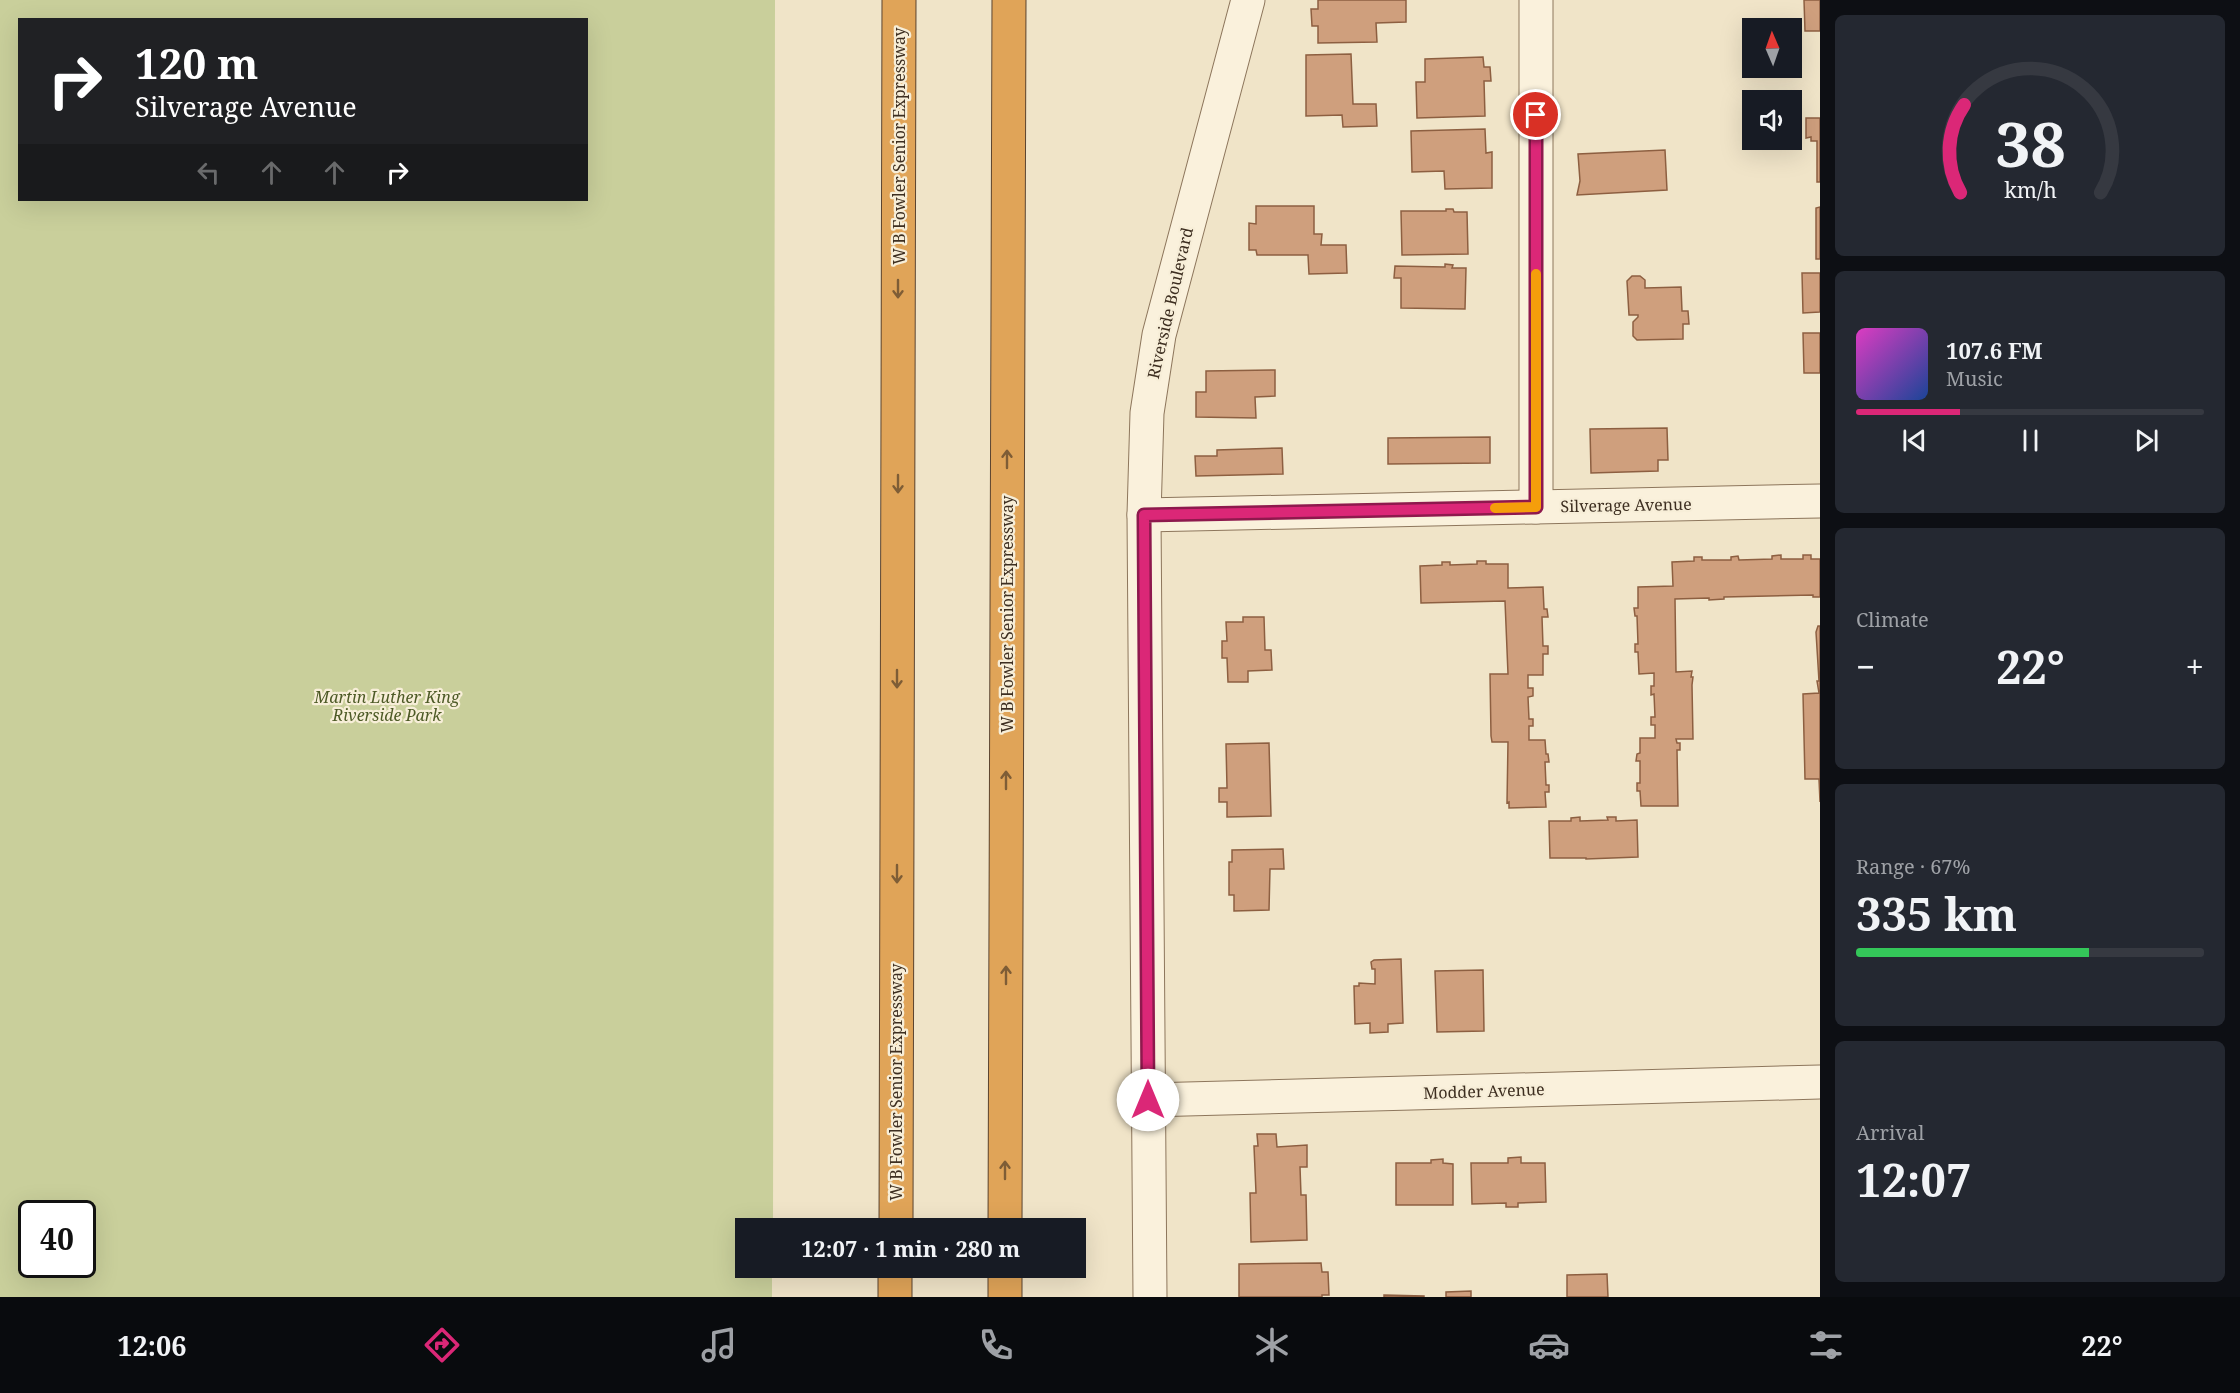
<!DOCTYPE html>
<meta charset="utf-8">
<style>
body{margin:0;font-family:"Noto Serif",serif;background:#242831;color:#f1f3f6;height:100vh;display:flex;flex-direction:column;font-size:22px;white-space:nowrap}
*{box-sizing:border-box;margin:0}
p{font-size:20px;color:#9ea1a6}
.icon{flex:none;width:33px;height:33px;fill:none;stroke:currentColor;stroke-width:2;stroke-linecap:round;stroke-linejoin:round}
.map{position:relative;flex:1;overflow:hidden}
.side{display:flex;flex-direction:column;gap:15px;padding:15px;background:#0d0f14;width:420px}
.side>*{flex:none}
.top-card{position:absolute;left:18px;top:18px;width:570px;height:183px;border-radius:0px;box-shadow:0 6px 24px #0002;background:#202124;color:#fff;overflow:hidden}
.needle{width:39px;rotate:358deg}
.buttons{position:absolute;left:1742px;top:18px;display:grid;gap:12px}
.buttons a{display:grid;place-items:center;width:60px;height:60px;border-radius:0px;background:#171b24;box-shadow:0 6px 24px #0002;font-size:30px}
.speed{position:absolute;left:18px;top:1200px;display:flex;gap:12px;font-size:30px;font-weight:700;text-align:center}
.speed>*{display:grid;place-content:center;width:78px;height:78px;border-radius:50%;background:#171b24;box-shadow:0 6px 24px #0002;line-height:1}
.speed .limit{border:3px solid #111;border-radius:9px;background:#fff;color:#111}
.pin{position:absolute;display:grid;place-items:center;width:51px;height:51px;color:#fff;margin:-26px;border:3px solid #fff;border-radius:50%;box-shadow:0 2px 6px #0007}
.me{position:absolute;width:66px;margin:-33px;rotate:0deg;stroke-linejoin:round;filter:drop-shadow(0 0 4px #0008)}
.turn{display:flex;align-items:center;gap:21px;height:126px;padding:0 18px;font-size:27px}
.turn .icon{width:78px;height:78px;stroke-width:2.5}
.turn b{display:block;font-size:42px;line-height:51px}
.lanes{display:flex;align-items:center;height:57px;padding:0 18px;background:#0003;justify-content:center;gap:30px;direction:ltr}
.lanes .off{opacity:.35}
.big{font-size:45px;font-weight:700;line-height:1.1}
.side .card{flex:1;display:flex;flex-direction:column;justify-content:center;gap:9px;min-width:0;padding:0 21px;border-radius:9px;background:#242831}
.side .dial{align-items:center;gap:0}
.dial svg{height:156px;overflow:visible;fill:none;stroke:#363941;stroke-width:7;stroke-linecap:round;text-anchor:middle}
.dial text{fill:#f1f3f6;stroke:none}
.song{display:flex;align-items:center;gap:18px}
.cover{width:72px;height:72px;border-radius:9px;background:linear-gradient(135deg,hsl(310 70% 55%),hsl(220 70% 35%))}
.played{height:6px;border-radius:3px;background:linear-gradient(90deg,#db2777 30%,#363941 30%)}
.keys{display:flex;justify-content:space-around;direction:ltr}
.heat{display:flex;justify-content:space-between;align-items:center;font-size:33px;direction:ltr}
.charge{height:9px;border-radius:4px;background:linear-gradient(90deg,#34c759 67%,#363941 0)}
.trip{position:absolute;left:735px;top:1218px;width:351px;height:60px;border-radius:0px;background:#171b24;box-shadow:0 6px 24px #0002;font-weight:700;line-height:60px;text-align:center}
.tab-bar{display:flex;height:96px;justify-content:space-around;align-items:center;background:#090b0e;color:#9ea1a6}
.tab-bar .icon{width:42px;height:42px}
.tab-bar .on{color:#db2777}
.tab-bar b{font-size:27px;color:#f1f3f6}
main{display:flex;flex:1;min-height:0}
.map>svg:first-child{display:block}
.green{fill:#c9cf9b;fill-rule:evenodd}
.building{fill:#cf9f7d;stroke:#8d5f41;stroke-width:1.5}
.lines{fill:none;stroke-linecap:round;stroke-linejoin:round}
.minor-casing{stroke:#8d765c;stroke-width:35}
.highway-casing{stroke:#5b4430;stroke-width:35}
.minor{stroke:#faf1dc;stroke-width:33}
.highway{stroke:#e0a458;stroke-width:33}
.oneway{stroke:#7e5d36}
.route-casing{stroke:#8e194d;stroke-width:15}
.route{stroke:#db2777;stroke-width:10}
.slow{stroke:#f59e0b;stroke-width:10}
.labels{text-anchor:middle;stroke-width:4.5;stroke-linejoin:round;paint-order:stroke}
.street-label{font-size:16px;fill:#3d2e20;stroke:#f7eed8}
.park-label{font-size:16px;font-style:italic;fill:#4d5a26;stroke:#f7eed8}
</style>
<main>
<div class="map">
<svg width="1820" height="1297" viewBox="0 0 1820 1297">
<rect width="100%" height="100%" fill="#f0e4c8"/>
<path class="green" d="M0 0H775L773 1228H746V1268H772V1297H0ZM20 20H586V200H20ZM32 1214H82V1264H32Z"/>
<g class="building">
<polygon points="1318,0 1406,0 1406,22 1376,23 1377,42 1318,43 1318,26 1312,26 1311,9 1318,9"/>
<polygon points="1804,0 1820,0 1820,31 1805,31"/>
<polygon points="1351,54 1353,104 1376,104 1377,126 1343,127 1342,115 1306,116 1306,55"/>
<polygon points="1483,57 1484,67 1490,67 1491,81 1484,81 1485,116 1417,118 1416,82 1425,82 1425,59"/>
<polygon points="1806,118 1820,118 1820,182 1817,182 1817,141 1811,141 1811,137 1806,138"/>
<polygon points="1485,129 1486,153 1492,152 1492,188 1445,189 1444,171 1412,172 1411,131"/>
<polygon points="1665,150 1667,190 1577,195 1580,181 1578,154"/>
<polygon points="1256,206 1314,206 1314,234 1322,234 1321,245 1346,245 1347,273 1309,274 1308,255 1257,255 1256,250 1249,250 1249,223 1256,224"/>
<polygon points="1820,207 1820,259 1816,259 1816,208"/>
<polygon points="1446,209 1453,209 1454,212 1467,212 1468,254 1402,255 1401,211 1446,211"/>
<polygon points="1445,264 1453,265 1452,268 1466,268 1465,309 1401,308 1401,278 1394,278 1395,266 1445,267"/>
<polygon points="1802,273 1820,273 1820,312 1803,313"/>
<polygon points="1632,276 1640,276 1645,280 1645,288 1681,287 1682,311 1688,311 1689,324 1683,324 1683,339 1637,340 1633,336 1633,322 1638,317 1638,315 1629,315 1627,281"/>
<polygon points="1803,333 1820,333 1820,373 1804,373"/>
<polygon points="1275,370 1275,396 1255,397 1256,418 1196,417 1196,392 1206,392 1206,371"/>
<polygon points="1667,428 1668,460 1658,460 1658,471 1591,473 1590,429"/>
<polygon points="1490,437 1490,463 1388,464 1388,438"/>
<polygon points="1282,448 1283,474 1196,476 1195,456 1217,456 1217,450"/>
<polygon points="1781,555 1781,559 1803,559 1803,555 1811,555 1811,559 1820,559 1820,597 1813,597 1813,595 1724,597 1724,599 1709,600 1709,598 1675,599 1676,672 1692,671 1691,677 1693,677 1692,685 1693,739 1676,739 1677,743 1680,743 1680,750 1677,750 1678,806 1641,806 1640,791 1637,791 1637,783 1640,783 1640,761 1636,761 1637,754 1640,753 1640,738 1655,738 1655,725 1651,725 1651,717 1655,717 1654,694 1651,695 1651,686 1654,686 1654,673 1639,674 1638,652 1635,652 1635,644 1638,644 1637,616 1635,616 1634,608 1638,608 1638,587 1673,586 1672,562 1694,561 1694,557 1702,557 1702,560 1731,560 1731,557 1738,556 1739,560 1772,559 1772,556"/>
<polygon points="1477,561 1486,561 1486,564 1508,564 1508,588 1543,587 1544,609 1547,609 1548,617 1542,617 1543,646 1548,646 1548,654 1543,654 1543,675 1528,675 1528,688 1533,688 1533,696 1528,697 1529,719 1533,719 1533,726 1529,726 1529,740 1545,740 1546,754 1548,754 1549,762 1545,762 1546,785 1549,785 1549,792 1545,792 1546,807 1509,808 1509,802 1507,803 1508,742 1492,742 1491,736 1490,674 1508,674 1505,601 1421,603 1420,566 1442,565 1442,562 1450,562 1450,565 1477,564"/>
<polygon points="1243,617 1264,617 1265,650 1271,650 1272,670 1248,671 1248,682 1228,682 1227,658 1222,658 1222,641 1227,641 1226,622 1243,622"/>
<polygon points="1818,626 1820,626 1820,802 1819,779 1805,779 1803,694 1819,693 1817,681 1819,681 1816,632"/>
<polygon points="1269,743 1271,816 1227,817 1227,802 1219,802 1219,788 1227,788 1226,744"/>
<polygon points="1580,817 1580,821 1608,820 1607,817 1616,817 1616,821 1637,820 1638,857 1586,859 1586,858 1550,858 1549,821 1571,821 1571,818"/>
<polygon points="1283,849 1284,869 1270,869 1269,910 1234,911 1234,895 1229,895 1229,862 1232,862 1232,850"/>
<polygon points="1401,959 1403,1023 1388,1024 1388,1032 1370,1033 1370,1023 1355,1024 1354,986 1359,986 1359,983 1375,984 1375,969 1372,969 1371,962 1374,960"/>
<polygon points="1483,970 1484,1031 1437,1032 1435,971"/>
<polygon points="1257,1134 1276,1134 1277,1147 1307,1145 1307,1167 1300,1167 1301,1195 1306,1195 1307,1240 1251,1242 1250,1193 1256,1193 1254,1146 1258,1146"/>
<polygon points="1521,1157 1521,1163 1545,1163 1546,1202 1518,1203 1518,1207 1506,1207 1506,1203 1472,1204 1471,1163 1508,1163 1508,1158"/>
<polygon points="1443,1159 1443,1163 1453,1164 1453,1205 1396,1205 1396,1163 1431,1163 1431,1160"/>
<polygon points="1321,1263 1322,1272 1328,1272 1329,1295 1322,1295 1322,1297 1239,1297 1239,1264"/>
<polygon points="1607,1274 1608,1297 1567,1297 1567,1275"/>
<polygon points="1471,1291 1471,1297 1446,1297 1446,1292"/>
<polygon points="1384,1295 1424,1296 1424,1297 1384,1297"/>
</g>
<g class="lines">
<g class="minor-casing">
<g id="minor">
<polyline points="1536,0 1536,507"/>
<polyline points="1144,515 1820,501"/>
<polyline points="1148,1100 1820,1082"/>
<polyline points="1150,1297 1144,515 1147,413 1159,335 1248,0"/>
</g>
</g>
<g class="highway-casing">
<g id="highway">
<polyline points="896,1228 899,0"/>
<polyline points="1005,1228 1009,0"/>
<polyline points="895,1297 895,1268"/>
<polyline points="1005,1297 1005,1268"/>
</g>
</g>
<use href="#minor" class="minor"/>
<use href="#highway" class="highway"/>
</g>
<defs><path id="oneway-shaft" d="M-6 0H5M1.5-3L5.5 0L1.5 3" fill="none" stroke-width="1.6" stroke-linecap="round" stroke-linejoin="round" transform="scale(1.5)"/></defs>
<g class="oneway">
<use href="#oneway-shaft" transform="translate(898 289) rotate(90)"/>
<use href="#oneway-shaft" transform="translate(1007 459) rotate(-90)"/>
<use href="#oneway-shaft" transform="translate(898 484) rotate(90)"/>
<use href="#oneway-shaft" transform="translate(897 679) rotate(90)"/>
<use href="#oneway-shaft" transform="translate(1006 780) rotate(-90)"/>
<use href="#oneway-shaft" transform="translate(897 874) rotate(90)"/>
<use href="#oneway-shaft" transform="translate(1006 975) rotate(-90)"/>
<use href="#oneway-shaft" transform="translate(1005 1170) rotate(-90)"/>
</g>
<g class="lines">
<g class="route-casing">
<polyline id="route" points="1148,1100 1144,515 1536,507 1536,115"/>
</g>
<use href="#route" class="route"/>
<polyline class="slow" points="1495,508 1536,507 1536,274"/>
</g>
<g class="labels">
<g class="street-label">
<text transform="translate(899 146) rotate(-90)" y="6">W B Fowler Senior Expressway</text>
<text transform="translate(1170 303) rotate(-77)" y="6">Riverside Boulevard</text>
<text transform="translate(1626 505) rotate(-1)" y="6">Silverage Avenue</text>
<text transform="translate(1007 614) rotate(-90)" y="6">W B Fowler Senior Expressway</text>
<text transform="translate(896 1082) rotate(-90)" y="6">W B Fowler Senior Expressway</text>
<text transform="translate(1484 1091) rotate(-2)" y="6">Modder Avenue</text>
</g>
<g class="park-label">
<text x="387" y="703">Martin Luther King<tspan x="387" dy="18">Riverside Park</tspan></text>
</g>
</g>
</svg>
<div class="buttons">
<a><svg class="needle" viewBox="-14 -14 28 28"><path d="M0-13l5 13h-10z" fill="#e53935"/><path d="M0 13l5-13h-10z" fill="#9ea1a6"/></svg></a>
<a><svg class="icon" aria-label="sound" viewBox="0 0 24 24"><path d="M4 9h4l5-4v14l-5-4H4zM17 9q2 3 0 6"/></svg></a>
</div>
<div class="speed"><div class="limit">40</div></div>
<div class="pin" style="left:1536px;top:115px;background:#d93025"><svg class="icon" aria-label="arrive" viewBox="0 0 24 24"><path d="M6 21V4h12l-3 4 3 4H6"/></svg></div>
<svg class="me" style="left:1148px;top:1100px" viewBox="-20 -20 40 40"><circle r="19" fill="#fff"/><path d="M0-13L10 11 0 6-10 11z" fill="#db2777"/></svg>
<div class="trip">12:07 · 1 min · 280 m</div>
<div class="top-card">
<div class="turn"><svg class="icon" aria-label="right" viewBox="0 0 24 24"><path d="M7 20v-9h11M14 6l5 5-5 5"/></svg><div><b>120 m</b>Silverage Avenue</div></div>
<div class="lanes"><svg class="icon off" aria-label="left" viewBox="0 0 24 24"><path d="M17 20v-9H6M10 6l-5 5 5 5"/></svg><svg class="icon off" aria-label="ahead" viewBox="0 0 24 24"><path d="M12 20V5M6 11l6-6 6 6"/></svg><svg class="icon off" aria-label="ahead" viewBox="0 0 24 24"><path d="M12 20V5M6 11l6-6 6 6"/></svg><svg class="icon" aria-label="right" viewBox="0 0 24 24"><path d="M7 20v-9h11M14 6l5 5-5 5"/></svg></div>
</div>
</div>
<section class="side">
<div class="card dial"><svg viewBox="0 0 100 80">
<path d="M14 69A42 42 0 1 1 86 69"/>
<path d="M14 69A42 42 0 0 1 16 24" stroke="#db2777"/>
<text x="50" y="56" font-size="32" font-weight="700">38</text>
<text x="50" y="72" font-size="11">km/h</text>
</svg></div>
<div class="card">
<div class="song"><i class="cover"></i><div><b>107.6 FM</b><p>Music</p></div></div>
<div class="played"></div>
<div class="keys"><svg class="icon" aria-label="previous" viewBox="0 0 24 24"><path d="M18 5L8 12l10 7zM5 5v14"/></svg><svg class="icon" aria-label="pause" viewBox="0 0 24 24"><path d="M8 5v14M16 5v14"/></svg><svg class="icon" aria-label="next" viewBox="0 0 24 24"><path d="M6 5l10 7-10 7zM19 5v14"/></svg></div>
</div>
<div class="card"><p>Climate</p>
<div class="heat"><a>−</a><b class="big">22°</b><a>+</a></div>
</div>
<div class="card"><p>Range · 67%</p><b class="big">335 km</b><div class="charge"></div></div>
<div class="card"><p>Arrival</p><b class="big">12:07</b></div>
</section>
</main>
<nav class="tab-bar">
<b>12:06</b>
<svg class="icon on" aria-label="directions" viewBox="0 0 24 24"><path d="M12 3l9 9-9 9-9-9zM9 14v-3h6M13 9l2 2-2 2"/></svg>
<svg class="icon" aria-label="music" viewBox="0 0 24 24"><path d="M9 18V5l10-2v13"/><circle cx="6" cy="18" r="3"/><circle cx="16" cy="16" r="3"/></svg>
<svg class="icon" aria-label="phone" viewBox="0 0 24 24"><path d="M5 4h4l2 5-3 2q2 4 5 5l2-3 5 2v4C11 20 4 13 5 4z"/></svg>
<svg class="icon" aria-label="climate" viewBox="0 0 24 24"><path d="M12 3v18M4 7l16 10M4 17L20 7"/></svg>
<svg class="icon" aria-label="car" viewBox="0 0 24 24"><path d="M5 17H2v-5l4-1 3-4h7l3 4 3 1v5h-3M9 17h6M6 11h13"/><circle cx="7" cy="17" r="2"/><circle cx="17" cy="17" r="2"/></svg>
<svg class="icon" aria-label="filters" viewBox="0 0 24 24"><path d="M4 7h16M4 17h16"/><circle cx="9" cy="7" r="2"/><circle cx="15" cy="17" r="2"/></svg>
<b>22°</b>
</nav>
